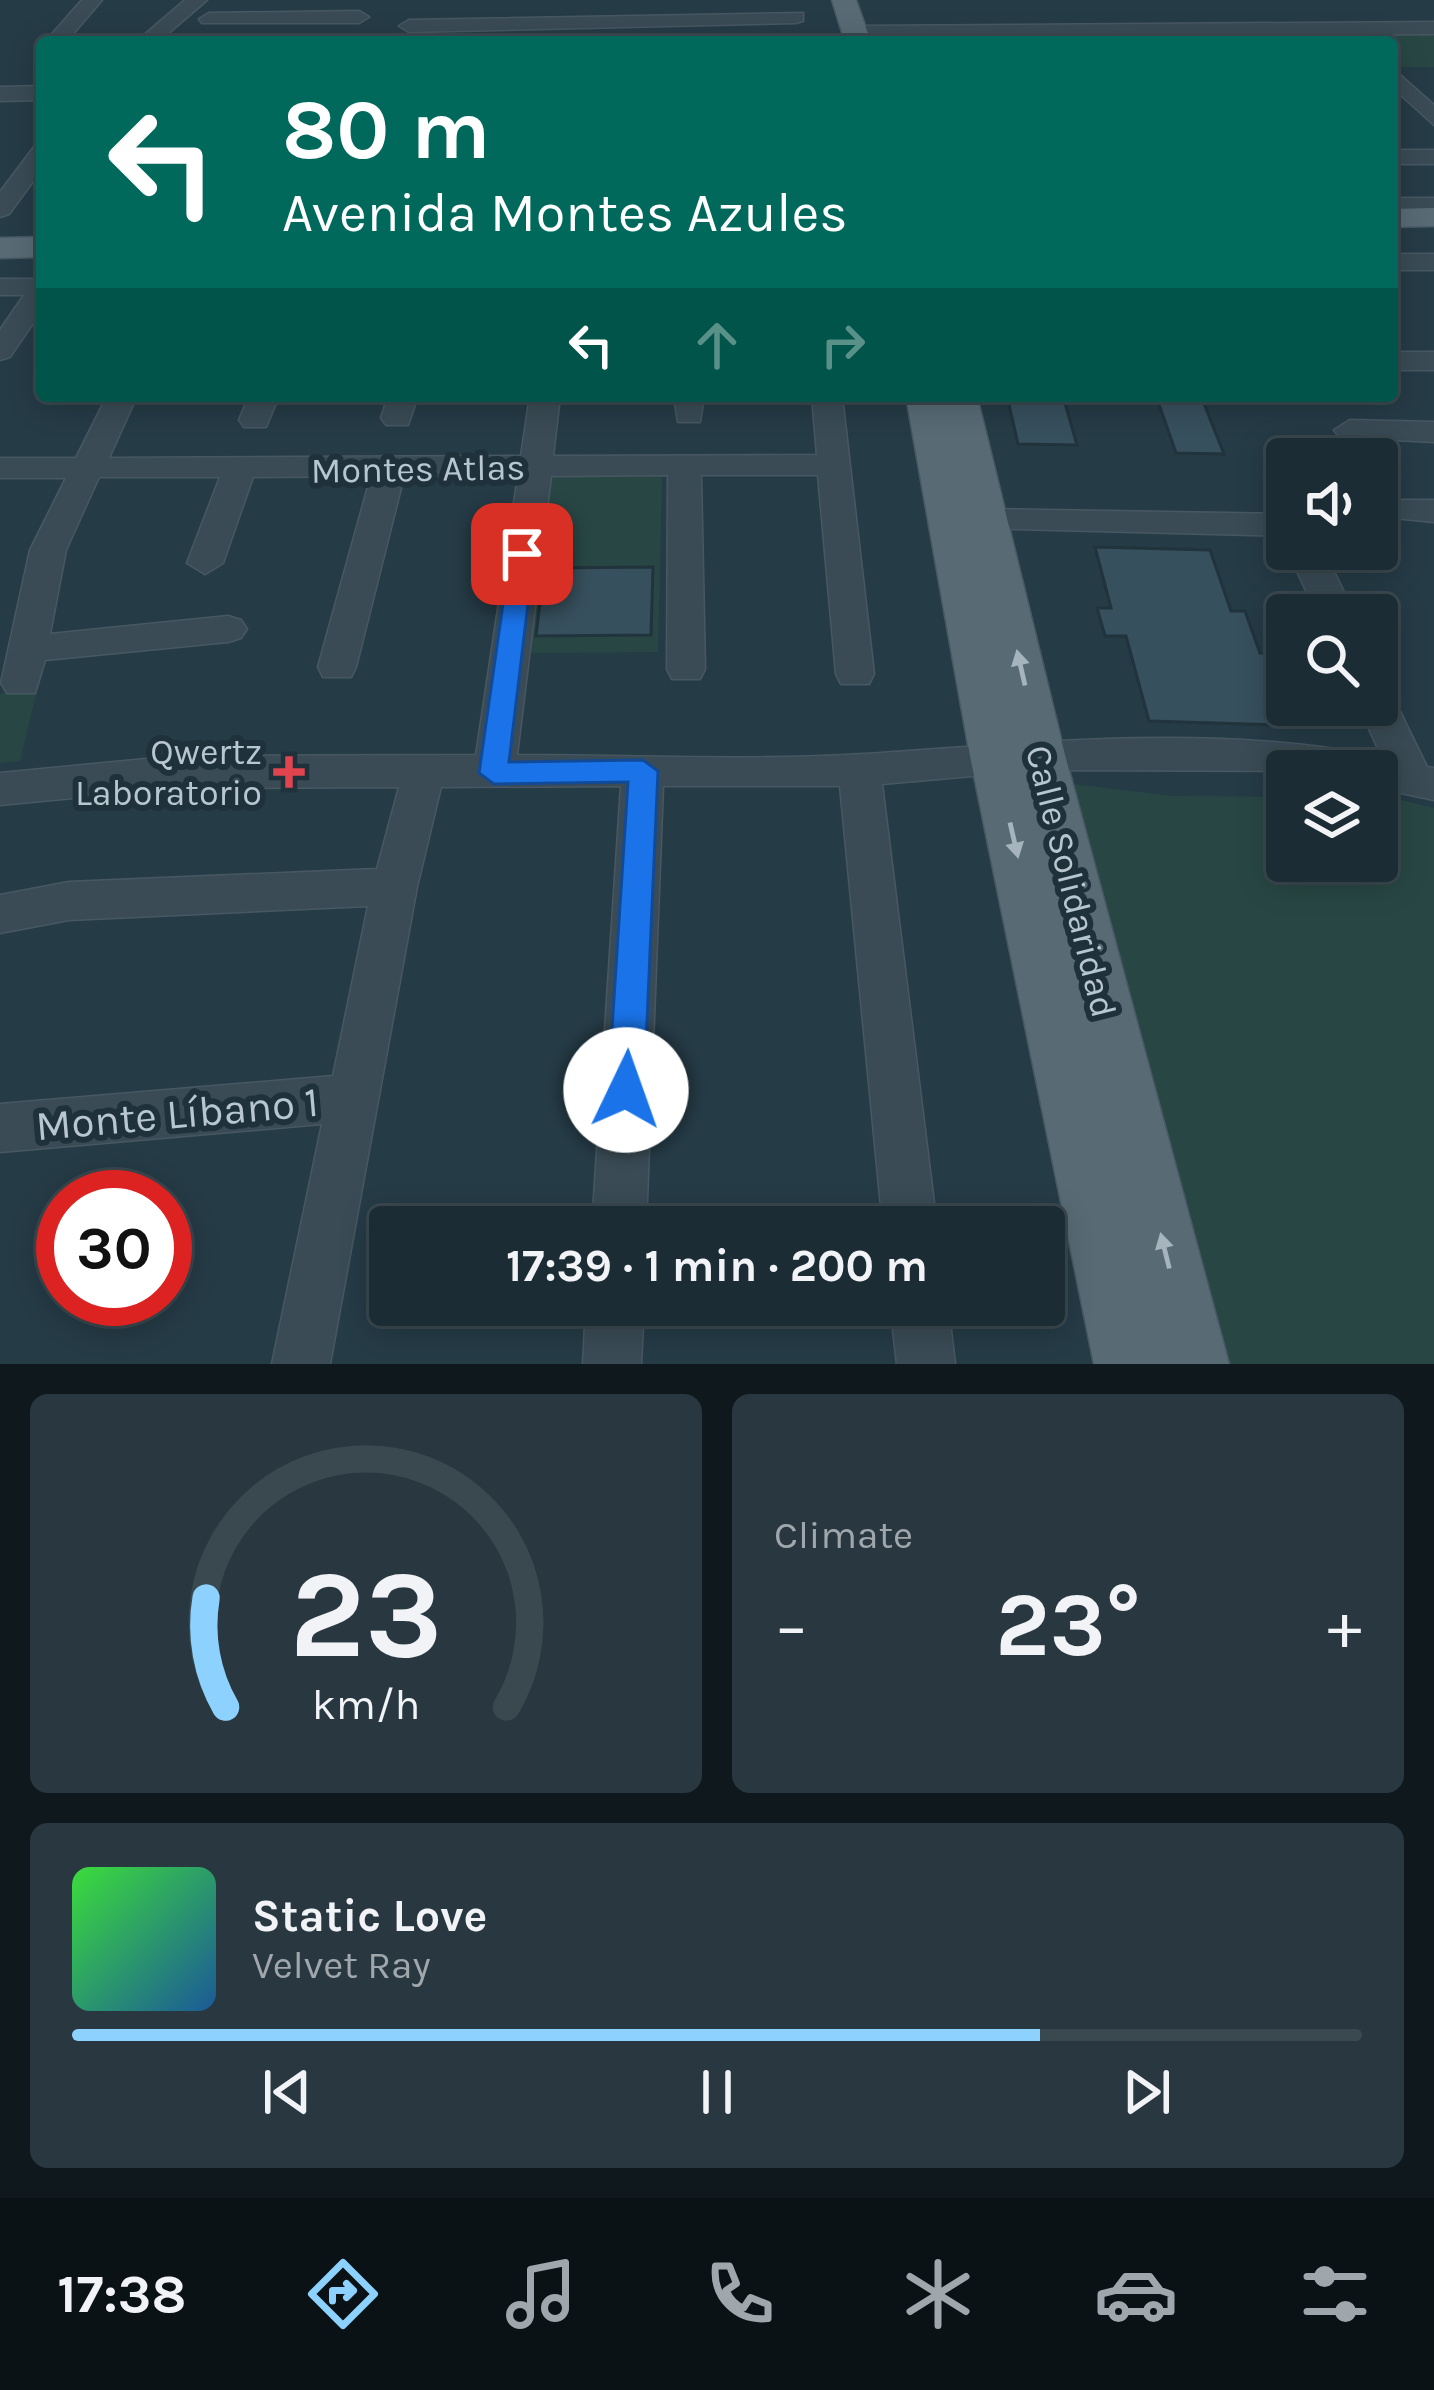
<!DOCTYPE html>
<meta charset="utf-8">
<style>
body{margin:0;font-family:Karla,sans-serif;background:#293840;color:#f1f3f6;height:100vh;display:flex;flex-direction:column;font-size:45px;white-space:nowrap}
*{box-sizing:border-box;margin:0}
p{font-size:39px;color:#a0a7ac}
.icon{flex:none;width:66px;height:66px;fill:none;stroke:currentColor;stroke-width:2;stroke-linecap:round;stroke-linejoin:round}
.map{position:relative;height:1364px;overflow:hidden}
.panel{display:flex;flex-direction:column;gap:30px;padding:30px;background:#0f181d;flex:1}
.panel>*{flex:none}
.hud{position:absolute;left:36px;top:36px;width:1362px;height:366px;border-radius:12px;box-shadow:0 6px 30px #0003,0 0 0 3px #3a484f;background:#00695c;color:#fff;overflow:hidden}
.controls{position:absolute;left:1266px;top:438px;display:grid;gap:24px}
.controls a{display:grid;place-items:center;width:132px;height:132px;border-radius:12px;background:#1c2c34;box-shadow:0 6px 30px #0003,0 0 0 3px #3a484f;font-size:60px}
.speed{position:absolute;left:36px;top:1170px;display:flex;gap:24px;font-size:60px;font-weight:700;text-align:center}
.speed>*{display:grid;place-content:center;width:156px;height:156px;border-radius:50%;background:#1c2c34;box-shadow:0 6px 30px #0003,0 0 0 3px #3a484f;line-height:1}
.speed .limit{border:18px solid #d22;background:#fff;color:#111}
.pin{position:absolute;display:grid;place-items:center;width:102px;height:102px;color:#fff;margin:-51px;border-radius:24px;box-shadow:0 6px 18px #0006}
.me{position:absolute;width:132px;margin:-66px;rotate:3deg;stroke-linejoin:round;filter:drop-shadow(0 0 9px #0008)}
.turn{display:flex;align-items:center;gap:42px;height:252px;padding:0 48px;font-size:54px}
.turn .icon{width:156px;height:156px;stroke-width:2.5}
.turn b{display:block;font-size:84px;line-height:102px}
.lanes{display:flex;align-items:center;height:114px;padding:0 48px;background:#0003;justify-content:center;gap:60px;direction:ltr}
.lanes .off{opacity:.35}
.big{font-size:90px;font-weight:700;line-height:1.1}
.panel .card{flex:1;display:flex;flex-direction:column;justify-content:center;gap:18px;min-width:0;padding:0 42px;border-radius:18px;background:#293840}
.panel .dial{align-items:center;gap:0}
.dial svg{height:312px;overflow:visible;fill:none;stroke:#3a484f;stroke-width:7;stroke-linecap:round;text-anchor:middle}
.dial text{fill:#f1f3f6;stroke:none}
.song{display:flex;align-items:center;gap:36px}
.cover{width:144px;height:144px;border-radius:18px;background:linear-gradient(135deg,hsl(120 70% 55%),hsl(210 70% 35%))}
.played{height:12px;border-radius:6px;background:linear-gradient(90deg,#8dd2ff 75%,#3a484f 75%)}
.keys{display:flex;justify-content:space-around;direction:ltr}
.heat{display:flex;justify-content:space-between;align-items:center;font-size:66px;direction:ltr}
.panel .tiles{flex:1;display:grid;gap:30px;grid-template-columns:1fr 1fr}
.card:last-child{grid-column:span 2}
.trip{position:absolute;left:369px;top:1206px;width:696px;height:120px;border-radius:12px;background:#1c2c34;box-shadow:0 6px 30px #0003,0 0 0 3px #3a484f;font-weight:700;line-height:120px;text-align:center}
.tabs{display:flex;height:192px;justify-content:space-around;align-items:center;background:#0b1215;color:#a0a7ac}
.tabs .icon{width:84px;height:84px}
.tabs .selected{color:#8dd2ff}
.tabs b{font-size:54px;color:#f1f3f6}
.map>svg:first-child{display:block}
.green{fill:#284744}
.building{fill:#37505d;stroke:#21333d;stroke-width:3}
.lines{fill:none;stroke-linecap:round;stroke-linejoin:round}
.minor-casing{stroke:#475862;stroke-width:3}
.major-casing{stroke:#475862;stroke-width:3}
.minor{fill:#3a4b55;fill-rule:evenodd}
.major{fill:#586b75;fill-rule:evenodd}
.oneway{fill:#a5b4bd}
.route{fill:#1a73e8;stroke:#114b97;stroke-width:3}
.health-dot{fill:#e0444e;stroke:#1f313b;stroke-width:4.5}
.labels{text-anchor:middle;stroke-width:12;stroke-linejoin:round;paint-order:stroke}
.street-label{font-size:36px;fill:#b8c6cf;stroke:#1f313b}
.poi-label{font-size:36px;fill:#b8c6cf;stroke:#1f313b;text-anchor:end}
.near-street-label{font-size:42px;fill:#b8c6cf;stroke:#1f313b}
</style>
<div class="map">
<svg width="1434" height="1364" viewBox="0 0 1434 1364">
<rect width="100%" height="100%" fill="#253b46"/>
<g class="green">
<polygon points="1434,31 1434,67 1396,67 1392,42 1370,42 1359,32"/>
<polygon points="546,477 662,477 658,652 524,653"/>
<polygon points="38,686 20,761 0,763 0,694"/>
<polygon points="1073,784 1172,796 1287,797 1287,861 1377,861 1377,794 1434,808 1434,1364 1226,1364"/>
</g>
<g class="building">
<polygon points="1007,396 1063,396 1077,445 1018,444"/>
<polygon points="1156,396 1201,396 1224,454 1176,453"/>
<polygon points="1095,547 1210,550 1231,611 1245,611 1260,653 1287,653 1287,712 1273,711 1278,725 1149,721 1126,636 1105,636 1097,608 1111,608"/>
<polygon points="653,567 651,635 536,636 544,568"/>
</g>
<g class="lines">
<g class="minor-casing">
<g id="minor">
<polygon points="82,0 102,0 66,42 45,42"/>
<polygon points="185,0 207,0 158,42 136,42"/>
<polygon points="209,13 359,11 369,17 359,23 202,23 199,19"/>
<polygon points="803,13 803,21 796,23 409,32 399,26 409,20"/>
<polygon points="1434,22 1434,34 856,38 846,32 856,26"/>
<polygon points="1392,68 1434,105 1434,125 1392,87"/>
<polygon points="42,86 42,100 0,101 0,87"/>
<polygon points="42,145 42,169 9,214 0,217 0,192 34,147"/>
<rect x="1392" y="150" width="42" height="14"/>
<rect x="1392" y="198" width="42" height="16"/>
<rect x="1392" y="254" width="42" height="16"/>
<polygon points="0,279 42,279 42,310 10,357 0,360 0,330 24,295 0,295"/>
<rect x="1392" y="352" width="42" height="18"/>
<path d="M107 396H137L109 458 521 456 530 396H560L553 456 817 455 812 396H842L874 674 869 684H841L836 674 818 475H701L705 669 700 679H672L667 669 668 475 551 476 517 755C632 755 749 761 864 754 1034 743 1213 723 1382 757L1358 705H1377V689L1391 693 1427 767 1434 768V800L1377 788V771L1040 770 882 784 937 1227H883L840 786H663L646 1227H592L621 786 441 787 417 887 330 1364H272L322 1124 0 1152V1104L333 1076 368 906 69 920 0 933V895L69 882 377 869 399 787 177 788 0 805V773L177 756 476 755 518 476H404L356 667 351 677H323L318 667 371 476 253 477 223 563 205 574 187 563 220 477H99L66 550 50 634 228 616 241 620 247 629 241 638 228 642 45 660 35 693H7L1 683 30 550 66 478H0V458H76Z"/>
<polygon points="249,396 279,396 266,427 244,427 239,420"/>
<polygon points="388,396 418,396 408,425 386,425 381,418"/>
<polygon points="674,396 704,396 700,422 678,422"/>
<polygon points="1350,420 1434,422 1434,442 1339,437 1334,430"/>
<polygon points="1396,500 1434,500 1434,522 1384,517 1379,510"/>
<polygon points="987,509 1287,514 1287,536 975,528 970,520"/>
<polygon points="1287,549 1323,549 1355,615 1317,615"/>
<polygon points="586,1305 644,1305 641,1364 583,1364"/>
<polygon points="890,1305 948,1305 955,1364 897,1364"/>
</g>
</g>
<g class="major-casing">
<g id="major">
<polygon points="832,0 856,0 871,42 845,42"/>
<polygon points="1434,208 1434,226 1392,227 1392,209"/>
<polygon points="42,237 42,257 0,258 0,238"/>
<polygon points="906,396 977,396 1065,755 1229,1364 1094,1364 970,756"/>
</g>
</g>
<use href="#minor" class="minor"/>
<use href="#major" class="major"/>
</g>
<defs><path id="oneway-solid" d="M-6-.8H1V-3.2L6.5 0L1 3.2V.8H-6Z" transform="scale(3)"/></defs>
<g class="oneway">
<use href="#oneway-solid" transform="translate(1021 668) rotate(-103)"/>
<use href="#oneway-solid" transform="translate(1014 840) rotate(77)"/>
<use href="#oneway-solid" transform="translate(1165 1251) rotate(-104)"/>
</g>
<polygon class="route" points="522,546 534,554 509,762 643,760 658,771 644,1090 639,1102 626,1107 614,1102 608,1090 628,782 494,784 479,773 510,554"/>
<path class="health-dot" d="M283 754h12v12h12v12h-12v12h-12v-12h-12v-12h12z"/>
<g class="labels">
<g class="street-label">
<text transform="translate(418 468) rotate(-1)" y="13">Montes Atlas</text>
<text transform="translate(1072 881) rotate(76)" y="13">Calle Solidaridad</text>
</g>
<g class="poi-label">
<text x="262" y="764">Qwertz<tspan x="262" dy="41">Laboratorio</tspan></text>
</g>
<g class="near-street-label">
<text transform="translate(177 1113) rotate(-5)" y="15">Monte Líbano 1</text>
</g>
</g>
</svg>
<div class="controls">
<a><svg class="icon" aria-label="sound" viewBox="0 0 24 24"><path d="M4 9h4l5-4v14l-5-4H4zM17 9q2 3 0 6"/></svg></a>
<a><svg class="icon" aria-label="search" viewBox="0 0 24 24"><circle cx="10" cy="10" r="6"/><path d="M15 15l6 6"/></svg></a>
<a><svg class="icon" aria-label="layers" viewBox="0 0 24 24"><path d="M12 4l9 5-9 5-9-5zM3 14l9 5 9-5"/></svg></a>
</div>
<div class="speed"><div class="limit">30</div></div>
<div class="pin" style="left:522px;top:554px;background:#d93025"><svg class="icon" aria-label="arrive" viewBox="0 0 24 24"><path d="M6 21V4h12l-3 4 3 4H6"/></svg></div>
<svg class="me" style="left:626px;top:1090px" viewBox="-20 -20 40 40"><circle r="19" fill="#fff"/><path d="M0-13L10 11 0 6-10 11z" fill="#1a73e8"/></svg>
<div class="trip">17:39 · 1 min · 200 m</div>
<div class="hud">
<div class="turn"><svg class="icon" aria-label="left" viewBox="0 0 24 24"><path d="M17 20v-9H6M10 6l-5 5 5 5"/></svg><div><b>80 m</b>Avenida Montes Azules</div></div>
<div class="lanes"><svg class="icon" aria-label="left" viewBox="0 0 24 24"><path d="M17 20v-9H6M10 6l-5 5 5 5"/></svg><svg class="icon off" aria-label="ahead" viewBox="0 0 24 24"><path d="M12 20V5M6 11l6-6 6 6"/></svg><svg class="icon off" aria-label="right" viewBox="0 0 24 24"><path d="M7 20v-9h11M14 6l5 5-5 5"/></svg></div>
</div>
</div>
<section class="panel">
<div class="tiles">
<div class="card dial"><svg viewBox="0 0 100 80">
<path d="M14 69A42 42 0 1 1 86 69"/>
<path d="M14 69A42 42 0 0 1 9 41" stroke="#8dd2ff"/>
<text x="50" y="56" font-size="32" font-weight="700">23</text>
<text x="50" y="72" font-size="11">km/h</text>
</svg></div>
<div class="card"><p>Climate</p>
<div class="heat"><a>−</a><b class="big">23°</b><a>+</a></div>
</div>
<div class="card">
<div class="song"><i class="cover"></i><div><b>Static Love</b><p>Velvet Ray</p></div></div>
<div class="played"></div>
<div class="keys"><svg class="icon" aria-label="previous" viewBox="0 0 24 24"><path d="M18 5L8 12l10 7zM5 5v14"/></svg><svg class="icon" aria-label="pause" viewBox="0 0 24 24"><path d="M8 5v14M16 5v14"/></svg><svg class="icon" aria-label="next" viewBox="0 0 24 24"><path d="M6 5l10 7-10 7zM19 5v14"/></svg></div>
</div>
</div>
</section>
<nav class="tabs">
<b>17:38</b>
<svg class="icon selected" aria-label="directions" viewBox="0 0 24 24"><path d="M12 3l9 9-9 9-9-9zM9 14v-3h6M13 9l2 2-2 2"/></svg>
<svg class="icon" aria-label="music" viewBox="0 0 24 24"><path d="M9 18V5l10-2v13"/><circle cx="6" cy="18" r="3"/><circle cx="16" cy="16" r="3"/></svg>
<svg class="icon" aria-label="phone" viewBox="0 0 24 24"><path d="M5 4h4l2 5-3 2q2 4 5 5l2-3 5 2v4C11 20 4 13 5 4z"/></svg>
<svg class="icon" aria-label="climate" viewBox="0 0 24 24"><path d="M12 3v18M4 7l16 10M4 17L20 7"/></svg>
<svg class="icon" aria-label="car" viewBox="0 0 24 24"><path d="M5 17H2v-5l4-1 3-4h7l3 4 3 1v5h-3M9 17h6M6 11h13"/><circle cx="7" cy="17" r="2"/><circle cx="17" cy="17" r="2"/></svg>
<svg class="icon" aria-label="filters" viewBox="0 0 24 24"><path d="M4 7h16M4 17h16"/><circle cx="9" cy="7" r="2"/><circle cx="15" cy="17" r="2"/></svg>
</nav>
